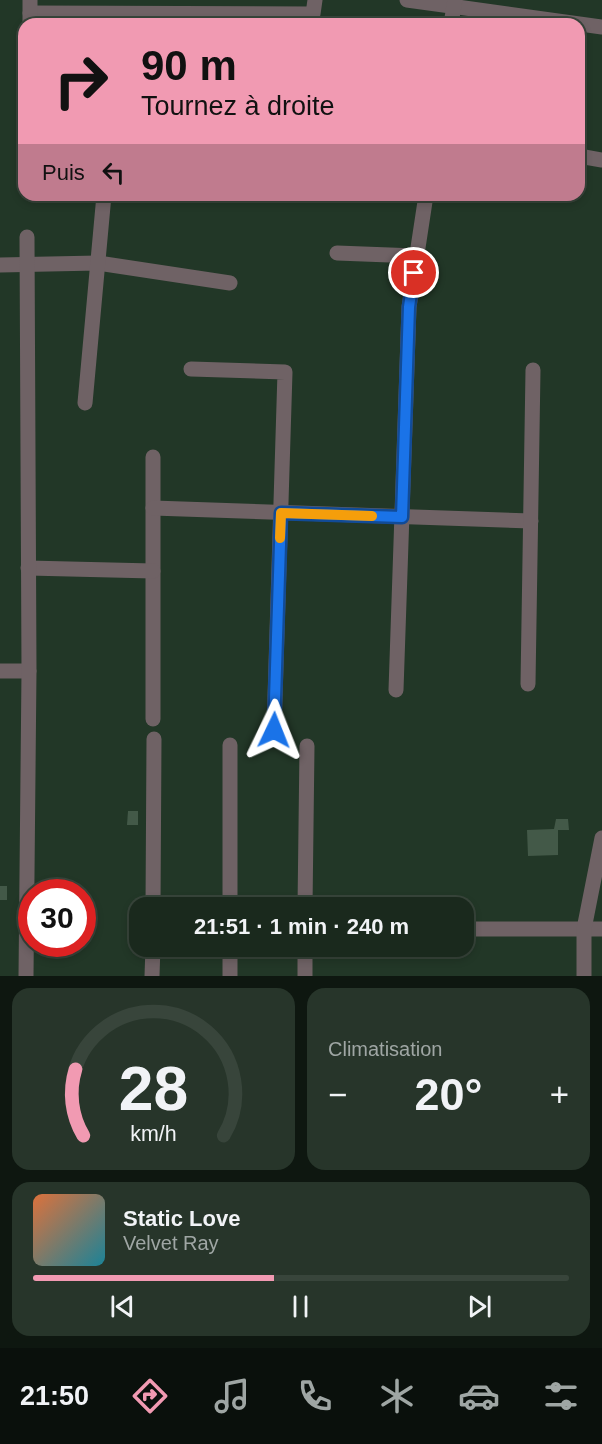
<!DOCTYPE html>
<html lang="fr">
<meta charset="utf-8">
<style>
body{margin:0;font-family:Helvetica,sans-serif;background:#27352a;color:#f1f3f6;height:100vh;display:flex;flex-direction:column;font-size:22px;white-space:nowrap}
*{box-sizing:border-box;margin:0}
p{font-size:20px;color:#9fa6a4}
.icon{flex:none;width:33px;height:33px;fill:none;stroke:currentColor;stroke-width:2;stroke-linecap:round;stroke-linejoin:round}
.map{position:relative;height:976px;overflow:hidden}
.panel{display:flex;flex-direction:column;gap:12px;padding:12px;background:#0e1710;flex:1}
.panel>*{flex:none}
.banner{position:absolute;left:18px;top:18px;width:567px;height:183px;border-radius:18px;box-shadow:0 3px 9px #0003,0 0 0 2px #38453b;background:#f19ab2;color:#111;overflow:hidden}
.speed{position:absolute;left:18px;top:879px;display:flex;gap:12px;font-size:30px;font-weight:700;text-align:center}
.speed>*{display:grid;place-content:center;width:78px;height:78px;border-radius:50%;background:#1a291d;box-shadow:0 3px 9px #0003,0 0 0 2px #38453b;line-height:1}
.speed .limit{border:9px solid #d22;background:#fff;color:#111}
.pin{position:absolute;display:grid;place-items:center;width:51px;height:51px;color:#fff;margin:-26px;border:3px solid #fff;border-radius:50%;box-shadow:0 2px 6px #0007}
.me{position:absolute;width:66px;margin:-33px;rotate:2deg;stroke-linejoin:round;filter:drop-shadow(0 0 4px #0008)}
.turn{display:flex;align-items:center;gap:21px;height:126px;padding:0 24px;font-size:27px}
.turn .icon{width:78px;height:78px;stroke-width:2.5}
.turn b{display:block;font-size:42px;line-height:51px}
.then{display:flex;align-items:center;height:57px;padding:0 24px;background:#0003;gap:12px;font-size:22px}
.big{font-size:45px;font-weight:800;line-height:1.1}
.panel .card{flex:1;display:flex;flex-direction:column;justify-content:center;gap:9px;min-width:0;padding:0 21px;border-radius:18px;background:#27352a}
.panel .dial{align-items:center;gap:0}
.dial svg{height:156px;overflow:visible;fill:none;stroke:#38453b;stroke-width:7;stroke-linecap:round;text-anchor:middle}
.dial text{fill:#f1f3f6;stroke:none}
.song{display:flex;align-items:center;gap:18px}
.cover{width:72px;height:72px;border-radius:9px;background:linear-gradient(135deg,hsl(20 70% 55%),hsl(190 70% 35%))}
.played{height:6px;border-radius:3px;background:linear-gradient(90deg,#f19ab2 45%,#38453b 45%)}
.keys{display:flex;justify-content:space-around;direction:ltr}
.heat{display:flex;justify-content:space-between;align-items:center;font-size:33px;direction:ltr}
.panel .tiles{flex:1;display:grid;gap:12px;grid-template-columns:1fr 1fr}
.card:last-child{grid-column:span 2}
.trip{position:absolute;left:129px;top:897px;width:345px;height:60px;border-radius:18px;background:#1a291d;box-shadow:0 3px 9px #0003,0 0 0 2px #38453b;font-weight:800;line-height:60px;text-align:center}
.tab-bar{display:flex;height:96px;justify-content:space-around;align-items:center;background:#0a100c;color:#9fa6a4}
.tab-bar .icon{width:42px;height:42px}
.tab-bar .current{color:#f19ab2}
.tab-bar b{font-size:27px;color:#f1f3f6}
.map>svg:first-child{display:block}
.building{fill:#435948}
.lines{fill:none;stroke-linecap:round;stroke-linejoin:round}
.street{stroke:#6f6265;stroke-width:15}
.route-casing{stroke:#114b97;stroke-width:15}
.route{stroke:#1a73e8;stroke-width:10}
.slow{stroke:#f59e0b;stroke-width:10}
</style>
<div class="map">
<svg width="602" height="976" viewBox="0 0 602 976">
<rect width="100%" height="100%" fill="#223727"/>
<g class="building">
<polygon points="128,811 138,811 138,825 127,825"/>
<polygon points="556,819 568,819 569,830 558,830 558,855 528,856 527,830 554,829"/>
<rect x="0" y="886" width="7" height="14"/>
</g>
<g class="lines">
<g class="street">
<polyline points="407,0 602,27"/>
<polyline points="30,13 313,14 315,0"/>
<polyline points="30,24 30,0"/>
<polyline points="451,24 455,0"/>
<polyline points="579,156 602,160"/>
<polyline points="337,253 416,256"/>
<polyline points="0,265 98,263 230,283"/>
<polyline points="191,369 285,372 274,730"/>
<polyline points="85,403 104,195"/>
<polyline points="153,457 153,719"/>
<polyline points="153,508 531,521"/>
<polyline points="28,568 153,571"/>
<polyline points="0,671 29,671"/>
<polyline points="528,684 533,370"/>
<polyline points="396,690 409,307 426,195"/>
<polyline points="153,908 154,739"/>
<polyline points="230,908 230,745"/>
<polyline points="305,908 307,746"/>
<polyline points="464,929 602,929"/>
<polyline points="26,976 29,671 27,237"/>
<polyline points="152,976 153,946"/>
<polyline points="230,976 230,946"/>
<polyline points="305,976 305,946"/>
<polyline points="584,976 584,929 602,838"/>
</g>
</g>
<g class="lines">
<g class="route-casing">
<polyline id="route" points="274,730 281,513 402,517 409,307 414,273"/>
</g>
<use href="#route" class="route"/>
<polyline class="slow" points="280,538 281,513 372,516"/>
</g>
</svg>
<div class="speed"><div class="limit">30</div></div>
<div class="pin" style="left:414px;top:273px;background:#d93025"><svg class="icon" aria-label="arrive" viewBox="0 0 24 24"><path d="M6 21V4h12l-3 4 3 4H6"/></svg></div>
<svg class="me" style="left:274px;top:730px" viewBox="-20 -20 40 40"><path d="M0-17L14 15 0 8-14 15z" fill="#1a73e8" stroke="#fff" stroke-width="4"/></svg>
<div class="trip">21:51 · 1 min · 240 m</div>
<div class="banner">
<div class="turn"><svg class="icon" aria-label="right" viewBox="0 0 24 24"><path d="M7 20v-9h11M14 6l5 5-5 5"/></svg><div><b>90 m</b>Tournez à droite</div></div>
<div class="then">Puis<svg class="icon" aria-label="left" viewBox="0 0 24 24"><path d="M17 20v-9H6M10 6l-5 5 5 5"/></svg></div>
</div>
</div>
<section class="panel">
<div class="tiles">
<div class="card dial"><svg viewBox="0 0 100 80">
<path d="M14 69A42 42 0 1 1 86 69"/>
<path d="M14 69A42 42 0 0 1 10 35" stroke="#f19ab2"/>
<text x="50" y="56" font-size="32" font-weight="700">28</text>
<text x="50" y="72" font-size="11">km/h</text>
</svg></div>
<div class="card"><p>Climatisation</p>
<div class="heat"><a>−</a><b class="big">20°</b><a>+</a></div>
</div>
<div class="card">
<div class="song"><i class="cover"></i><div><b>Static Love</b><p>Velvet Ray</p></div></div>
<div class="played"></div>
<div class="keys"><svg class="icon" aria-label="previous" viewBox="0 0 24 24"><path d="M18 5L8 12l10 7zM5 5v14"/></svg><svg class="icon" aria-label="pause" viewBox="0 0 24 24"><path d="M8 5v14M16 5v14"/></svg><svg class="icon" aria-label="next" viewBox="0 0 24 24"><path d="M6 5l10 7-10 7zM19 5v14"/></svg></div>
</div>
</div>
</section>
<nav class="tab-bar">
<b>21:50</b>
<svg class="icon current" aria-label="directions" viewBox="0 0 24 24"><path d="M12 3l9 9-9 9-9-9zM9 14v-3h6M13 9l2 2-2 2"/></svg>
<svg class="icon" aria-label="music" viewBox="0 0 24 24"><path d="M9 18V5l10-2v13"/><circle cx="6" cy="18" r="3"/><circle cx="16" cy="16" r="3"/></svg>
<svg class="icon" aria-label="phone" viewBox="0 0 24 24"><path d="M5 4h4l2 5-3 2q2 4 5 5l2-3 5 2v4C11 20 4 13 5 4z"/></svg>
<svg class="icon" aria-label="climate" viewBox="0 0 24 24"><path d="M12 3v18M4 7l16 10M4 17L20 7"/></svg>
<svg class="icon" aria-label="car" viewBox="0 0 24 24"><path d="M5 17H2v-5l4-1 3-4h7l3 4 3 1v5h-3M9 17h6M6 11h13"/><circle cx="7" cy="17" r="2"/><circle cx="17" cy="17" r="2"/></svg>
<svg class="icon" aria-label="filters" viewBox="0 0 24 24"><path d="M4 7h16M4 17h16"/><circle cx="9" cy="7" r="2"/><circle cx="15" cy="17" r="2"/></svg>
</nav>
